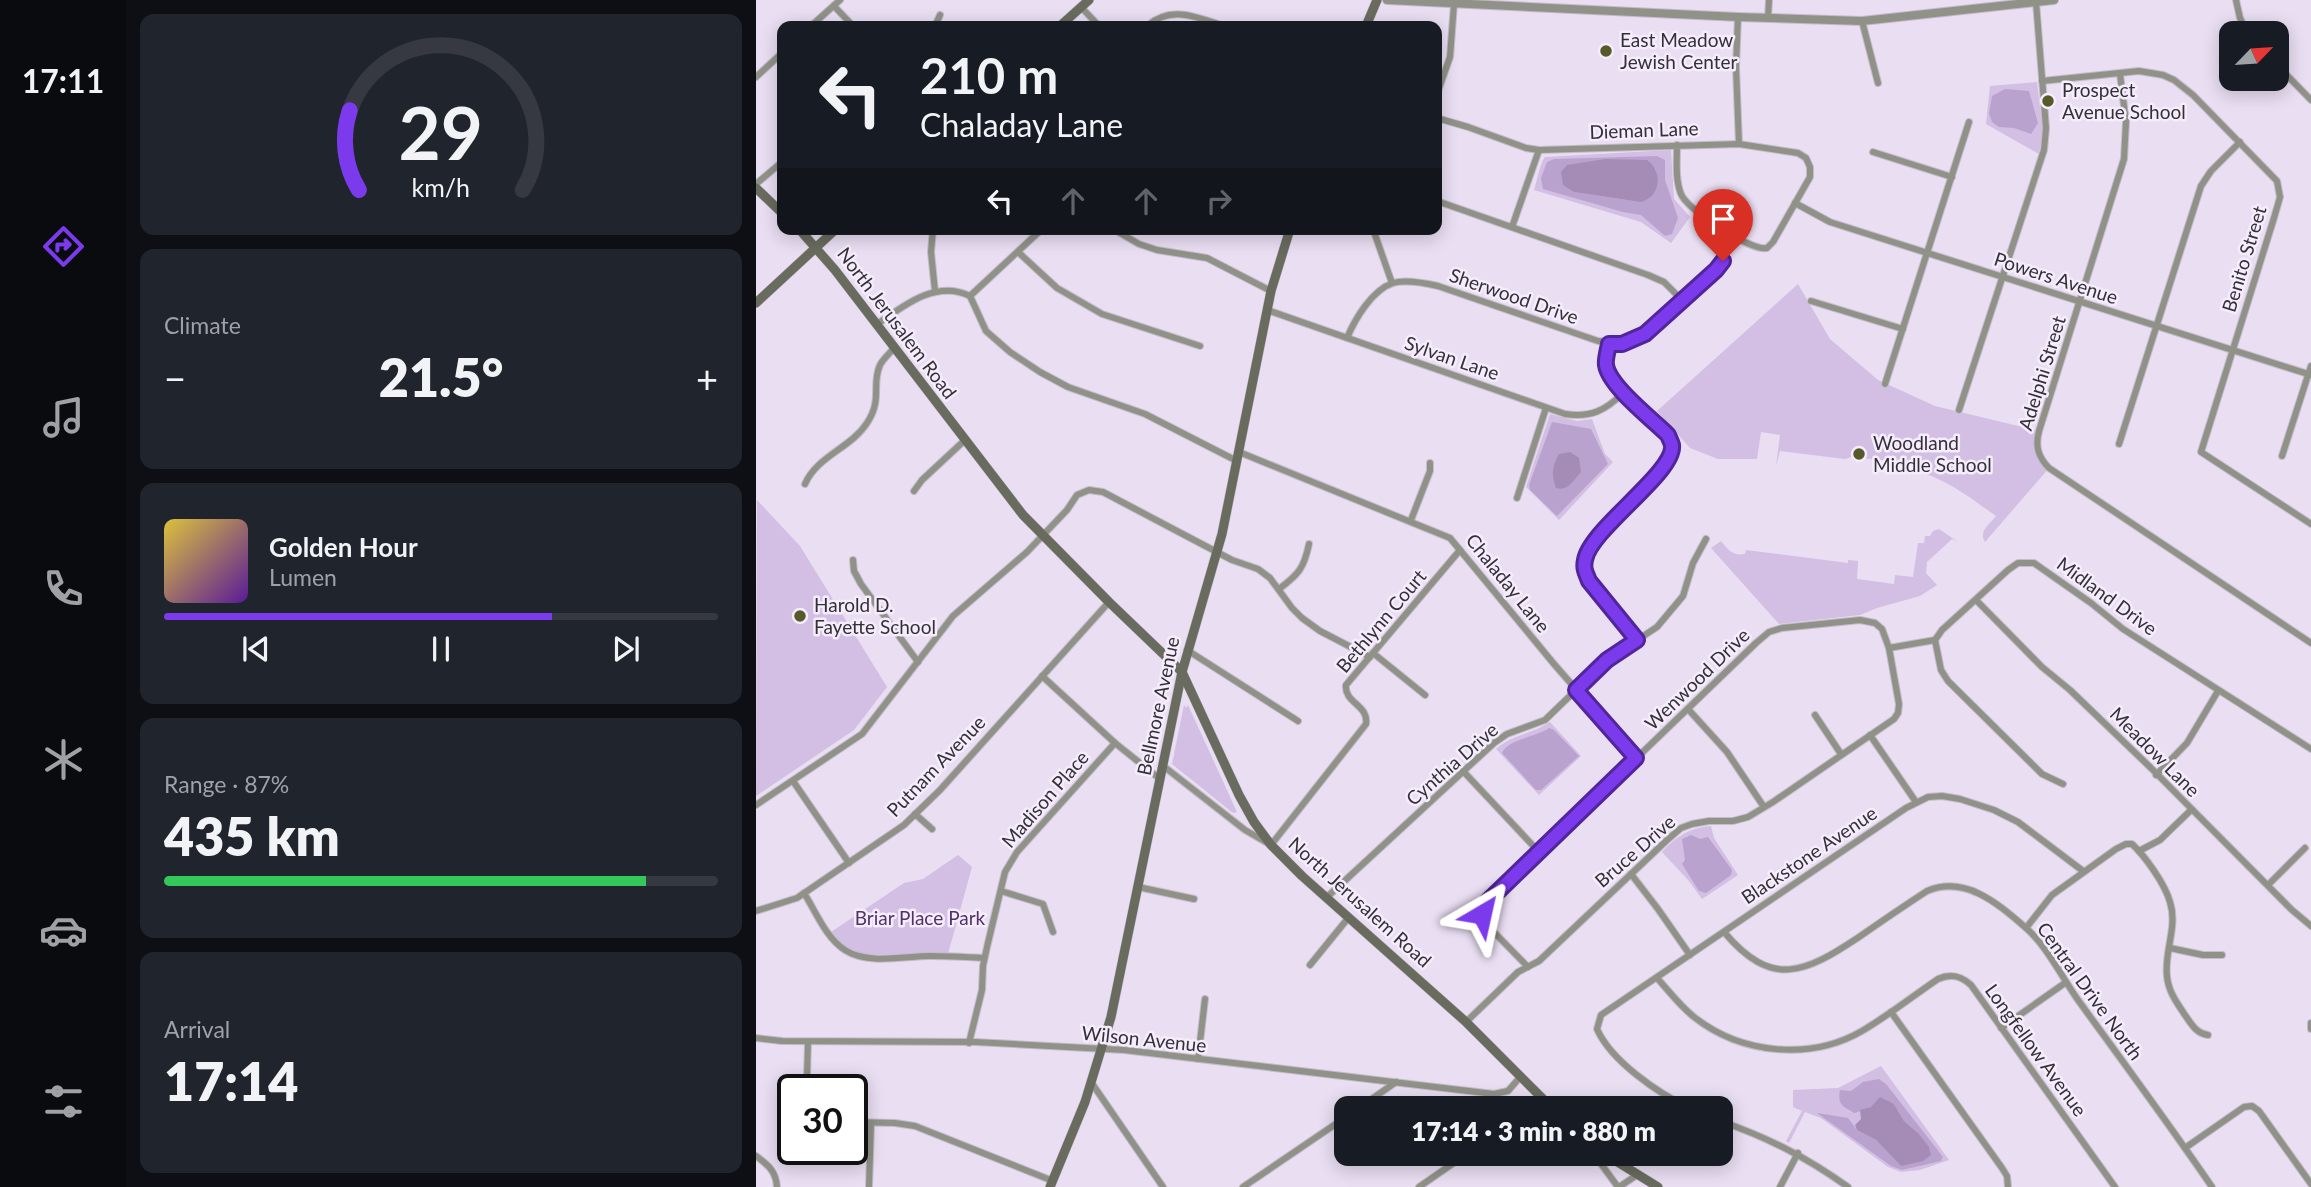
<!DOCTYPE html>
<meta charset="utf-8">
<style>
body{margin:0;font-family:Lato,sans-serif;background:#20242c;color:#f1f3f6;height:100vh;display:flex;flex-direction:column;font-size:26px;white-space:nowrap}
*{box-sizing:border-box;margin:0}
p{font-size:23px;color:#9ea1a6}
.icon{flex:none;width:38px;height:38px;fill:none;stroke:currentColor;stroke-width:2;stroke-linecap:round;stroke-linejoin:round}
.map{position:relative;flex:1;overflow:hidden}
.drawer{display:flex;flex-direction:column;gap:14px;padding:14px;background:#0d0f14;width:630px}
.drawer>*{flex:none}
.guide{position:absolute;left:21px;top:21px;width:665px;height:214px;border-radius:14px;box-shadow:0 4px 18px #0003;background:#171b24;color:#f1f3f6;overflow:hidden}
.needle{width:46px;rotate:65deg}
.buttons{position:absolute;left:1463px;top:21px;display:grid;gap:14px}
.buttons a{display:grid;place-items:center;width:70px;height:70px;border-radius:14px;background:#171b24;box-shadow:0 4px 18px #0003;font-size:35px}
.speed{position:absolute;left:21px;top:1074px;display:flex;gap:14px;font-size:35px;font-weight:700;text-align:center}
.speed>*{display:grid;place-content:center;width:91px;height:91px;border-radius:50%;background:#171b24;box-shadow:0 4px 18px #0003;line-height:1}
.speed .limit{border:4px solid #111;border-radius:10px;background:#fff;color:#111}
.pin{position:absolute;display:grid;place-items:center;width:60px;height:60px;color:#fff;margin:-72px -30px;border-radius:50% 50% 50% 0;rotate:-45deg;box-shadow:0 0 7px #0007}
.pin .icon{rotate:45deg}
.me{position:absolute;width:77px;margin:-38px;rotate:36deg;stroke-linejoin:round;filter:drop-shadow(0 0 5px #0008)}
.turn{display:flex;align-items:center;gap:24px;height:147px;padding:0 28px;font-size:32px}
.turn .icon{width:91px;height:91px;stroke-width:2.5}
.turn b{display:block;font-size:49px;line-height:60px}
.lanes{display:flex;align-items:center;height:66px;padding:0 28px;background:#0003;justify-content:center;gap:35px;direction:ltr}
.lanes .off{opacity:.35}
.big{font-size:52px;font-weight:800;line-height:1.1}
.drawer .widget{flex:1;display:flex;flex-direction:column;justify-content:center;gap:10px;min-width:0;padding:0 24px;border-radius:14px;background:#20242c}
.drawer .dial{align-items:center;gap:0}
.dial svg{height:182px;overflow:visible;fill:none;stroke:#363941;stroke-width:7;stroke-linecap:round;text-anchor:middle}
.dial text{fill:#f1f3f6;stroke:none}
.song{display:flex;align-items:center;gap:21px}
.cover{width:84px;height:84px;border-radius:10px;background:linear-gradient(135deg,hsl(50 70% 55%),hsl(270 70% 35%))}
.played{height:7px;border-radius:4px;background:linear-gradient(90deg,#7c3aed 70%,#363941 70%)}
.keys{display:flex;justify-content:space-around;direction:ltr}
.heat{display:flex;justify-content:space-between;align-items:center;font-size:38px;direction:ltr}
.charge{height:10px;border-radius:5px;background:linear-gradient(90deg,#34c759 87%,#363941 0)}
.trip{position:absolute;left:578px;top:1096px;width:399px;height:70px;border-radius:14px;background:#171b24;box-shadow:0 4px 18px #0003;font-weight:800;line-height:70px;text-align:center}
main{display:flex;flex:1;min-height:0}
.tabs{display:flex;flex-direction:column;width:126px;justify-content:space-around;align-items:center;background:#090b0e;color:#9ea1a6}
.tabs .icon{width:49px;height:49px}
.tabs .current{color:#7c3aed}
.tabs b{font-size:32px;color:#f1f3f6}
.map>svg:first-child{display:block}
.green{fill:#d2bfe3}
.forest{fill:#baa2ce;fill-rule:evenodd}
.water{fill:#a48cb7}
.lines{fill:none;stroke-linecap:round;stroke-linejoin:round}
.minor-casing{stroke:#c5bbcd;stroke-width:8}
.tertiary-casing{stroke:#c5bbcd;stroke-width:10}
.secondary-casing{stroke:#c5bbcd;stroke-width:10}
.minor{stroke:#909288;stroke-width:6}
.tertiary{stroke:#909288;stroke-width:8}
.secondary{stroke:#696b5e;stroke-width:9}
.route-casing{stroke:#51269a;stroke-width:18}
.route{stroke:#7c3aed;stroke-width:12}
.poi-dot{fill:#555a28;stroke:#f5ecfc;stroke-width:2.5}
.labels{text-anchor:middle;stroke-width:5;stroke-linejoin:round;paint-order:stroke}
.poi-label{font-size:19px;fill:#343038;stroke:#f5ecfc;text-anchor:start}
.street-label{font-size:19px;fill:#343038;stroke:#f5ecfc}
.park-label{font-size:19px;fill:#523269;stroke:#f5ecfc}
</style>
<main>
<nav class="tabs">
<b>17:11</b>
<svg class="icon current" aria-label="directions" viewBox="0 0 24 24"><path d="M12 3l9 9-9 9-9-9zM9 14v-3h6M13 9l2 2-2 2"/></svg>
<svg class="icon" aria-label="music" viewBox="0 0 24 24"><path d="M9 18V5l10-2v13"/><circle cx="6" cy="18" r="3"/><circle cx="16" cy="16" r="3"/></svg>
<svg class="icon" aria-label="phone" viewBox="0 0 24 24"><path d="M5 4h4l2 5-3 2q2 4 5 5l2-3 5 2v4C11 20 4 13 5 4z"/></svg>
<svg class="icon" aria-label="climate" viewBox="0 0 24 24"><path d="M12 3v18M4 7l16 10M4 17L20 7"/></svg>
<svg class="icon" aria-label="car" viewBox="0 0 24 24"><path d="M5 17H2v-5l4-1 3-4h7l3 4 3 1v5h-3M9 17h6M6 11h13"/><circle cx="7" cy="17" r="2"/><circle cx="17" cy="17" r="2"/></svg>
<svg class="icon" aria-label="filters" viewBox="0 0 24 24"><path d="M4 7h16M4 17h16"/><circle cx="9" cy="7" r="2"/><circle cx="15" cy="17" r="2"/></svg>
</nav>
<section class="drawer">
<div class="widget dial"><svg viewBox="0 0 100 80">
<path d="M14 69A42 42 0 1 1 86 69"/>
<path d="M14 69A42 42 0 0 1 10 34" stroke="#7c3aed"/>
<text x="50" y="56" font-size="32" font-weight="700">29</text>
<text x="50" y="72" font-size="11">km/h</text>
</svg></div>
<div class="widget"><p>Climate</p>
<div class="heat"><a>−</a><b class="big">21.5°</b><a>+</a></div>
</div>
<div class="widget">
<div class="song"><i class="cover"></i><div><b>Golden Hour</b><p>Lumen</p></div></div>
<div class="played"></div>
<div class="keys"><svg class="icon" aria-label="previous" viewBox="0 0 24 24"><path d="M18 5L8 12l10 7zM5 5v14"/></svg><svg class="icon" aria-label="pause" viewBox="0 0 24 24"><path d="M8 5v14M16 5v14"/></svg><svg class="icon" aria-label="next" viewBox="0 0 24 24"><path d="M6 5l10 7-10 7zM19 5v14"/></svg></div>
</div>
<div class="widget"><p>Range · 87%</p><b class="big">435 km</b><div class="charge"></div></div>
<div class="widget"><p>Arrival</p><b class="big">17:14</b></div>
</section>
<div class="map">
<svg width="1555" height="1187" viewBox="0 0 1555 1187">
<rect width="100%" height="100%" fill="#e9def2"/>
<g class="green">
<polygon points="1281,82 1287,131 1283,154 1230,124 1234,86"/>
<path d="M915 150 918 199 934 217 915 243 885 222 778 190C781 181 784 163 789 157Z"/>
<path d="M1042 284 1074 339 1122 380 1179 406 1283 431 1281 441 1293 468 1229 542C1222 531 1234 524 1240 516 1205 491 1180 471 1135 466V461L1095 457 1089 459 1024 451 1020 466 1024 435 1005 432 1001 459H962L934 448 901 411Z"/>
<polygon points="794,414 821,421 836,419 849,454 857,462 803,520 770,487"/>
<polygon points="1,500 44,546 131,687 98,730 0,796"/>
<path d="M1183 529 1202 542 1196 539 1171 562 1170 573 1181 585 1164 596 1121 608 1104 615 1023 624 955 548 965 541C972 550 977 556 989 554L990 550 1092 563V560L1102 561 1101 579 1138 584 1139 575 1157 577 1162 543H1168L1169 536H1174L1177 531Z"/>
<polygon points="428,705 430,708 432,705 481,812 477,813 416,764"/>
<path d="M794 722 825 756 783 795 740 749C756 735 776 734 794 722Z"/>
<path d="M955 826 958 838 982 875 946 899 933 881 906 852C921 836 933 828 955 826Z"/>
<polygon points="202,855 216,867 192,954 107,955 84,943 75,932 148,883 167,879"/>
<polygon points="1125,1066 1193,1160 1164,1170 1145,1172 1132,1167 1065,1118 1049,1112 1033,1143 1030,1141 1046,1111 1037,1107 1037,1090 1082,1088"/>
</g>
<g class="forest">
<polygon points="1249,89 1273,91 1282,123 1275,134 1258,128 1243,127 1236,122 1233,113 1236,96"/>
<path d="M901 156 909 160V180L922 218 916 234 909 236 885 215 867 212 787 189 785 178 791 162 798 159ZM900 169 884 202 818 192Z"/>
<polygon points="796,422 835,429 852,464 801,516 774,490 773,485"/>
<path d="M793 728 798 730 823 756 785 790H780L746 753C752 739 778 738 793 728Z"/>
<polygon points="935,835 944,839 952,837 976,870 975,875 950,893 943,891 926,864 929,860 926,839"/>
<path d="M1123 1079 1130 1084 1187 1157 1185 1161 1146 1170 1135 1166 1061 1113 1092 1118 1101 1130 1120 1140 1145 1166 1162 1133 1148 1121 1138 1104 1115 1107 1099 1113C1087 1107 1081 1104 1084 1090L1095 1091 1107 1082Z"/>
</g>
<g class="water">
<path d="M849 159 891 160C908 172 904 198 884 202L818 192 807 185 805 172 811 165Z"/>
<path d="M814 452 823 458 825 472C818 480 811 492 800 488 795 475 796 466 803 454Z"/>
<polygon points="1124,1097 1138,1104 1148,1121 1162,1133 1173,1147 1175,1155 1167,1161 1145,1166 1120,1140 1101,1130 1099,1125 1105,1119 1104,1110 1115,1107"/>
</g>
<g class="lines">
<g class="minor-casing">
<g id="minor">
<polyline points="1480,0 1484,18 1491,33"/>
<polyline points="78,6 97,26"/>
<polyline points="325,7 343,26"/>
<polyline points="982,17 980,67 983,144"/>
<polyline points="1012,18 1013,0"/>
<polyline points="1106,21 1122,83"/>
<polyline points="55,26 84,0"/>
<polyline points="179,26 184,15"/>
<path d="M391 26C415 5 441 17 468 26"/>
<polyline points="1521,65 1555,100"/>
<path d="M1364 74 1370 122 1368 159 1283 431C1279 446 1282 457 1293 468L1555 643"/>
<polyline points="0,77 26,53"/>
<polyline points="1286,81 1383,71 1407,75 1418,80 1437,95 1521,181 1524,197 1518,218 1445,452 1555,524"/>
<polyline points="681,94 694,57 698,4"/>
<path d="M681 118 712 127 770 148 783 150 983 144 1042 153 1050 158 1054 167V177L1017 242 1011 248C996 252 931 210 925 194 919 179 921 160 921 145"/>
<polyline points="1117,152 1196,177"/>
<polyline points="0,184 26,162"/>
<polyline points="681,201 892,275 908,282 926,300"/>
<polyline points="1039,203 1074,222 1555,375"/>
<polyline points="756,227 783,150"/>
<polyline points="177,229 175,252 179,291"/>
<polyline points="357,229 383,244 401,250 451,258 515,291"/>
<polyline points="617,229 636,283"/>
<polyline points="262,252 301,288 346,314 444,346"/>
<polyline points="214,296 230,331 254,352 284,372 312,387 389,414 481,461"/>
<polyline points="214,296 286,229"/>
<polyline points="1055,301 1147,329"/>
<path d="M511 310 809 414C835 418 850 410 867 393"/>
<path d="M120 325C147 306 180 279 214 296"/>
<path d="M591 338C599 319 616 290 637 283 650 279 669 283 682 286L842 341 866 343 889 334 960 270 980 237"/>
<path d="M853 344 850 365 855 380 912 435C913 438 916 441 916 445 920 472 834 528 829 560 827 568 830 573 833 581L881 640"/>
<polyline points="1129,384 1213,122"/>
<polyline points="1203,410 1288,150 1290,128 1280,2"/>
<polyline points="1363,444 1445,186 1455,171 1484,142"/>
<polyline points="483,452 694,538 798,664 880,758"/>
<polyline points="1526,456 1555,366"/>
<path d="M49 484C61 456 95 448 111 423 127 399 115 385 124 365 127 359 133 354 138 348"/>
<polyline points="158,491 166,480 209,440"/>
<polyline points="761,498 790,408"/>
<polyline points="655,520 674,471 674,463"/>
<polyline points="97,560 98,571 105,584 162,662"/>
<path d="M523 589C543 574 548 568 553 544"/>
<polyline points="1220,600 1286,667 1314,690 1395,768 1536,910 1555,926"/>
<polyline points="1179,640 1185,670 1192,681 1286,774 1307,784"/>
<polyline points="1133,648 1179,640 1186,630 1252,570 1262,563 1278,563 1335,603 1367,629 1555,749"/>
<polyline points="431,650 542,721"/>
<polyline points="617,653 669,695"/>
<polyline points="286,676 359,743 404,779"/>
<polyline points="932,709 971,752 1008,807"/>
<polyline points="1059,715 1085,754"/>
<polyline points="1114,735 1160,802"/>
<path d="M406 765 489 830 515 845 610 724C613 705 588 703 590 685L704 550"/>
<polyline points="707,771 783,852"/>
<polyline points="1400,775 1431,743 1462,691"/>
<polyline points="37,781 93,863"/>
<polyline points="0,805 106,734 197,616 271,552 311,510 321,495 333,490 347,492 476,560 502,569 514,578 536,608 546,618 564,631 614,657"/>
<polyline points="159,814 176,829"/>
<polyline points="1383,851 1404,840 1435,810"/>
<polyline points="875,874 902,909 934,955"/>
<polyline points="1512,885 1549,848"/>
<polyline points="382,887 438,899"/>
<polyline points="245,891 287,904 297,932"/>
<path d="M48 893C60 912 70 938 89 950 112 965 148 956 174 956 192 956 210 957 228 958"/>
<polyline points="570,898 738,743 751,734 789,720 851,660 901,627 927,596 937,563 950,539"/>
<polyline points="0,911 41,898 148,825 184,790 353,602"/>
<path d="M1270 928 1296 895 1360 849 1370 844H1376C1389 856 1409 884 1414 902 1422 927 1408 951 1411 976 1412 991 1421 1003 1429 1015 1436 1025 1440 1033 1452 1035"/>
<path d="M968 932C1016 989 1049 973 1103 937 1126 921 1148 906 1171 891 1209 875 1241 903 1269 927 1290 945 1306 977 1322 1000 1367 1062 1413 1124 1456 1187"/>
<polyline points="1414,948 1447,955 1466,955"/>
<polyline points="554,965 593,917"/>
<path d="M901 978C913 991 924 1006 938 1017 985 1054 1054 1061 1106 1031 1133 1015 1157 996 1182 979 1195 973 1205 976 1215 985L1359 1187"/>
<polyline points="1135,1012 1246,1168 1251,1176 1252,1187"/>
<polyline points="710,1022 762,972 783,961 910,841 925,828 936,824 953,821 977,821 992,817 1017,802 1138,719 1142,713 1143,704 1133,648 1126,629 1119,623 1104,620 1026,628 1013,632 1000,643 731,902 726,914 730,924 772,967"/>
<polyline points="1555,1023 1555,1029"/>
<polyline points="1245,1028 1309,983"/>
<polyline points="0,1038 26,1041 219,1042 368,1050 738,1094 752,1091 765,1076"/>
<polyline points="52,1042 51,1077 54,1090"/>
<polyline points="213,1043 226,990 227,966 231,947 249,872 261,852 359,743"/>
<polyline points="442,1059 449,999"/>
<polyline points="335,1082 407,1187"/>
<polyline points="603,1108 640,1082"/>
<polyline points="779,1108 789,1101"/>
<path d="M933 1108C902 1093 855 1061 841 1029L845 1015 1150 808 1172 797 1186 796 1204 799 1238 810 1262 822 1327 871"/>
<path d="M964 1121C1013 1138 1050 1157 1092 1187"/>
<polyline points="96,1122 139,1123 159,1126 297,1181"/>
<polyline points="1429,1148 1488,1107 1496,1106 1503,1111 1555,1184"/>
<polyline points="837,1153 862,1187"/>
<path d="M0 1156C12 1165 20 1171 21 1187"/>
<polyline points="113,1187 115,1124"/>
<polyline points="487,1187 590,1117"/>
<polyline points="663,1187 712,1153"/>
<polyline points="863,1187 881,1175"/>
<polyline points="1024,1187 1042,1153"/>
</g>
</g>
<g class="tertiary-casing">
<polyline id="tertiary" points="631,0 982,17 1106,21 1298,0"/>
</g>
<g class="secondary-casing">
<g id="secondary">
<polyline points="304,26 333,0"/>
<polyline points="610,26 621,0"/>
<polyline points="0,188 26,213"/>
<polyline points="43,229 79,270 267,515 353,602 426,672 483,795 498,822 515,845 546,876 710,1022 796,1108"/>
<polyline points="0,303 80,229"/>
<polyline points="847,1153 902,1187"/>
<polyline points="294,1187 329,1102 355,1017 426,672 466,534 515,291 534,229"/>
</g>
</g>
<use href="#minor" class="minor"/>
<use href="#tertiary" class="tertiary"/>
<use href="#secondary" class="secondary"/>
</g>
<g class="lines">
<g class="route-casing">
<path id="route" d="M726 914 731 902 880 758 820 690 851 660 881 640 833 581C830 573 827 569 829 560 834 529 920 472 916 445 915 441 913 438 912 435 896 419 853 386 850 365 849 359 852 350 853 344H866L889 334 960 270 967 261"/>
</g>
<use href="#route" class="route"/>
</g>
<g class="poi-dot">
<circle cx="850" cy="51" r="7"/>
<circle cx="1292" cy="101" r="7"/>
<circle cx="1103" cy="454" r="7"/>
<circle cx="44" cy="616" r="7"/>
</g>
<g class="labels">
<g class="poi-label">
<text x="864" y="47">East Meadow<tspan x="864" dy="22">Jewish Center</tspan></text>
<text x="1306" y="97">Prospect<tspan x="1306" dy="22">Avenue School</tspan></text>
<text x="1117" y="450">Woodland<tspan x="1117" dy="22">Middle School</tspan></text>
<text x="58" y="612">Harold D.<tspan x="58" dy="22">Fayette School</tspan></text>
</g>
<g class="street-label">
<text transform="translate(888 130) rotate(-2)" y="7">Dieman Lane</text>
<text transform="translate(1488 259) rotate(-73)" y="7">Benito Street</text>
<text transform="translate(1300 278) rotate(18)" y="7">Powers Avenue</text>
<text transform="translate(758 296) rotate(19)" y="7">Sherwood Drive</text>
<text transform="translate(141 323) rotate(53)" y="7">North Jerusalem Road</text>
<text transform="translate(696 358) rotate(19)" y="7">Sylvan Lane</text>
<text transform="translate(1286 373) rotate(-73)" y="7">Adelphi Street</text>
<text transform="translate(752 583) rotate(51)" y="7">Chaladay Lane</text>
<text transform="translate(1351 596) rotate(36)" y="7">Midland Drive</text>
<text transform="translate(625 621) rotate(-50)" y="7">Bethlynn Court</text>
<text transform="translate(941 679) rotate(-44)" y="7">Wenwood Drive</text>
<text transform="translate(402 706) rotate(-78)" y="7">Bellmore Avenue</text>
<text transform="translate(1399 752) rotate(45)" y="7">Meadow Lane</text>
<text transform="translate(696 764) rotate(-41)" y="7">Cynthia Drive</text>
<text transform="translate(180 766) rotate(-46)" y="7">Putnam Avenue</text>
<text transform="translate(289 799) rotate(-49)" y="7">Madison Place</text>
<text transform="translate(879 851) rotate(-41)" y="7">Bruce Drive</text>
<text transform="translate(1053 855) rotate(-34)" y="7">Blackstone Avenue</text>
<text transform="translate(604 902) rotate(42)" y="7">North Jerusalem Road</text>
<text transform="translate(1334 991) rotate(54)" y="7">Central Drive North</text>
<text transform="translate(388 1039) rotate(6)" y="7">Wilson Avenue</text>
<text transform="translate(1280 1050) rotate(54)" y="7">Longfellow Avenue</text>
</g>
<g class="park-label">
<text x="164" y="925">Briar Place Park</text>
</g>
</g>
</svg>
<div class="buttons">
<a><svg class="needle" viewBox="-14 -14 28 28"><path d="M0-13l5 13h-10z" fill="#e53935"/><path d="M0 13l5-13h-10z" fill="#9ea1a6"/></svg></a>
</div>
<div class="speed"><div class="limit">30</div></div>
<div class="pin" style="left:967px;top:261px;background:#d93025"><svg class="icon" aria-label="arrive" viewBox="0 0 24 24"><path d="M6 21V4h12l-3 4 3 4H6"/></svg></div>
<svg class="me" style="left:726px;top:914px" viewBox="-20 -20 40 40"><path d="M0-17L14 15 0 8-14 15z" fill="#7c3aed" stroke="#fff" stroke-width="4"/></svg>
<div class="trip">17:14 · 3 min · 880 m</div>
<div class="guide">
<div class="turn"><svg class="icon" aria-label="left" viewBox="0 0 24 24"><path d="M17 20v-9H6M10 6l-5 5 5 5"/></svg><div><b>210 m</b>Chaladay Lane</div></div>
<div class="lanes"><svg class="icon" aria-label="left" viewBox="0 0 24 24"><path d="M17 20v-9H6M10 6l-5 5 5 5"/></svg><svg class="icon off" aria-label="ahead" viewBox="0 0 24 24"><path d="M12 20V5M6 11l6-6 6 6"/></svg><svg class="icon off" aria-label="ahead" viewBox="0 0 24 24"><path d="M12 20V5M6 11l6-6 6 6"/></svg><svg class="icon off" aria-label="right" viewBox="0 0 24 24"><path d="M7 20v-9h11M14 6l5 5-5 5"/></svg></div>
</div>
</div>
</main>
